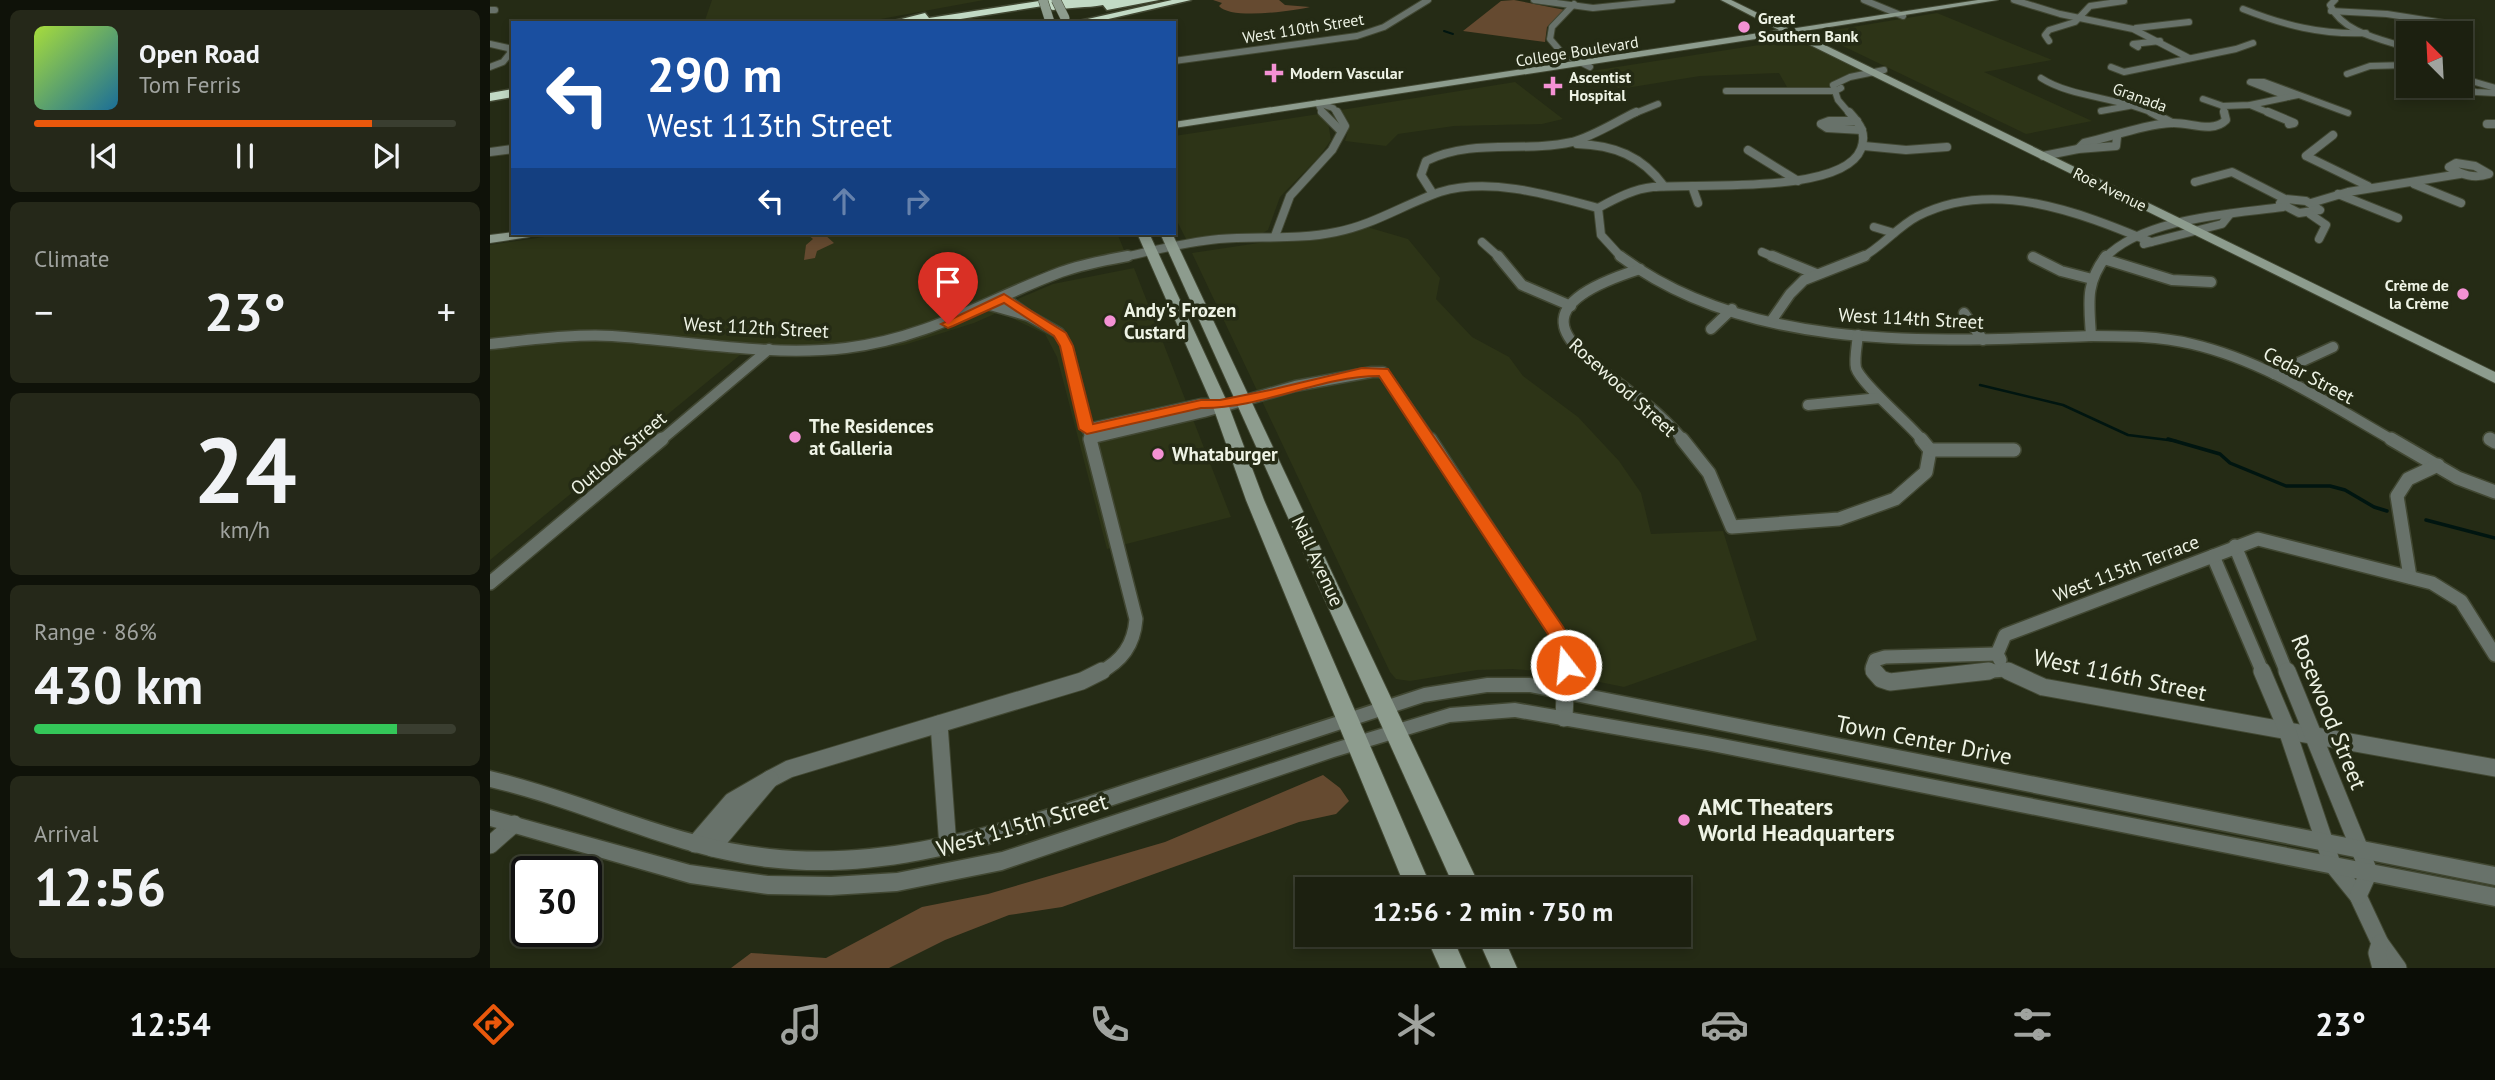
<!DOCTYPE html>
<meta charset="utf-8">
<style>
body{margin:0;font-family:"PT Sans",sans-serif;background:#252819;color:#f1f3f6;height:100vh;display:flex;flex-direction:column;font-size:26px;white-space:nowrap}
*{box-sizing:border-box;margin:0}
p{font-size:23px;color:#a0a39f}
.icon{flex:none;width:38px;height:38px;fill:none;stroke:currentColor;stroke-width:2;stroke-linecap:round;stroke-linejoin:round}
.map{position:relative;flex:1;overflow:hidden}
.drawer{display:flex;flex-direction:column;gap:10px;padding:10px;background:#0f1209;width:490px}
.drawer>*{flex:none}
.guide{position:absolute;left:21px;top:21px;width:665px;height:214px;border-radius:0px;box-shadow:0 4px 10px #0003,0 0 0 2px #3a3e30;background:#1a4fa0;color:#fff;overflow:hidden}
.needle{width:46px;rotate:336deg}
.fabs{position:absolute;left:1906px;top:21px;display:grid;gap:14px}
.fabs a{display:grid;place-items:center;width:77px;height:77px;border-radius:0px;background:#1c2010;box-shadow:0 4px 10px #0003,0 0 0 2px #3a3e30;font-size:35px}
.speed{position:absolute;left:21px;top:856px;display:flex;gap:14px;font-size:35px;font-weight:700;text-align:center}
.speed>*{display:grid;place-content:center;width:91px;height:91px;border-radius:50%;background:#1c2010;box-shadow:0 4px 10px #0003,0 0 0 2px #3a3e30;line-height:1}
.speed .limit{border:4px solid #111;border-radius:10px;background:#fff;color:#111}
.pin{position:absolute;display:grid;place-items:center;width:60px;height:60px;color:#fff;margin:-72px -30px;border-radius:50% 50% 50% 0;rotate:-45deg;box-shadow:0 0 7px #0007}
.pin .icon{rotate:45deg}
.me{position:absolute;width:77px;margin:-38px;rotate:344deg;stroke-linejoin:round;filter:drop-shadow(0 0 5px #0008)}
.turn{display:flex;align-items:center;gap:24px;height:147px;padding:0 21px;font-size:32px}
.turn .icon{width:91px;height:91px;stroke-width:2.5}
.turn b{display:block;font-size:49px;line-height:60px}
.lanes{display:flex;align-items:center;height:66px;padding:0 21px;background:#0003;justify-content:center;gap:35px;direction:ltr}
.lanes .off{opacity:.35}
.big{font-size:52px;font-weight:800;line-height:1.1}
.drawer .widget{flex:1;display:flex;flex-direction:column;justify-content:center;gap:10px;min-width:0;padding:0 24px;border-radius:10px;background:#252819}
.drawer .dial{align-items:center;gap:0}
.dial b{font-size:91px;line-height:1}
.song{display:flex;align-items:center;gap:21px}
.cover{width:84px;height:84px;border-radius:10px;background:linear-gradient(135deg,hsl(80 70% 55%),hsl(200 70% 35%))}
.played{height:7px;border-radius:4px;background:linear-gradient(90deg,#ea580c 80%,#3a3e30 80%)}
.keys{display:flex;justify-content:space-around;direction:ltr}
.heat{display:flex;justify-content:space-between;align-items:center;font-size:38px;direction:ltr}
.charge{height:10px;border-radius:5px;background:linear-gradient(90deg,#34c759 86%,#3a3e30 0)}
.trip{position:absolute;left:805px;top:877px;width:396px;height:70px;border-radius:0px;background:#1c2010;box-shadow:0 4px 10px #0003,0 0 0 2px #3a3e30;font-weight:800;line-height:70px;text-align:center}
.dock{display:flex;height:112px;justify-content:space-around;align-items:center;background:#0b0d06;color:#a0a39f}
.dock .icon{width:49px;height:49px}
.dock .selected{color:#ea580c}
.dock b{font-size:32px;color:#f1f3f6}
main{display:flex;flex:1;min-height:0}
.map>svg:first-child{display:block}
.built{fill:#2d3417}
.green{fill:#654a30}
.lines{fill:none;stroke-linecap:round;stroke-linejoin:round}
.stream-far2{stroke:#001510;stroke-width:2}
.stream-far1{stroke:#001510;stroke-width:2.5}
.stream{stroke:#001510;stroke-width:3.5}
.minor-far4-casing{stroke:#414732;stroke-width:8}
.minor-far3-casing{stroke:#414732;stroke-width:10}
.minor-far2-casing{stroke:#414732;stroke-width:13}
.minor-far1-casing{stroke:#414732;stroke-width:16}
.minor-casing{stroke:#414732;stroke-width:19}
.tertiary-casing{stroke:#414732;stroke-width:3}
.secondary-casing{stroke:#414732;stroke-width:2}
.motorway-casing{stroke:#414732;stroke-width:3}
.minor-far4{stroke:#68726a;stroke-width:6}
.minor-far3{stroke:#68726a;stroke-width:8}
.minor-far2{stroke:#68726a;stroke-width:10}
.minor-far1{stroke:#68726a;stroke-width:13}
.minor{stroke:#68726a;stroke-width:17}
.tertiary{fill:#68726a;fill-rule:evenodd}
.secondary{fill:#8d9c8e;fill-rule:evenodd}
.motorway{fill:#c2dac5;fill-rule:evenodd}
.secondary-bridge-casing{stroke:#414732;stroke-width:10;stroke-linecap:butt}
.secondary-bridge{stroke:#8d9c8e;stroke-width:9}
.route{fill:#ea580c;stroke:#983908;stroke-width:2}
.poi-dot{fill:#f491d4;stroke:#252b15;stroke-width:2.5}
.labels{text-anchor:middle;stroke-width:7;stroke-linejoin:round;paint-order:stroke}
.far-poi-label{font-size:16px;font-weight:bold;fill:#eef3e5;stroke:#252b15;text-anchor:start}
.far-street-label{font-size:16px;fill:#eef3e5;stroke:#252b15}
.poi-label{font-size:19px;font-weight:bold;fill:#eef3e5;stroke:#252b15;text-anchor:start}
.street-label{font-size:19px;fill:#eef3e5;stroke:#252b15}
.near-street-label{font-size:23px;fill:#eef3e5;stroke:#252b15}
.near-poi-label{font-size:23px;font-weight:bold;fill:#eef3e5;stroke:#252b15;text-anchor:start}
</style>
<main>
<section class="drawer">
<div class="widget">
<div class="song"><i class="cover"></i><div><b>Open Road</b><p>Tom Ferris</p></div></div>
<div class="played"></div>
<div class="keys"><svg class="icon" aria-label="previous" viewBox="0 0 24 24"><path d="M18 5L8 12l10 7zM5 5v14"/></svg><svg class="icon" aria-label="pause" viewBox="0 0 24 24"><path d="M8 5v14M16 5v14"/></svg><svg class="icon" aria-label="next" viewBox="0 0 24 24"><path d="M6 5l10 7-10 7zM19 5v14"/></svg></div>
</div>
<div class="widget"><p>Climate</p>
<div class="heat"><a>−</a><b class="big">23°</b><a>+</a></div>
</div>
<div class="widget dial"><b>24</b><p>km/h</p></div>
<div class="widget"><p>Range · 86%</p><b class="big">430 km</b><div class="charge"></div></div>
<div class="widget"><p>Arrival</p><b class="big">12:56</b></div>
</section>
<div class="map">
<svg width="2005" height="968" viewBox="0 0 2005 968">
<rect width="100%" height="100%" fill="#252b15"/>
<g class="built">
<polygon points="222,0 494,0 369,23 214,23"/>
<polygon points="1447,13 1562,60 1494,72 1602,121 1536,134 1330,35 1332,32"/>
<polygon points="1307,39 1375,72 1344,82 1336,89 1297,87 1289,73 1210,76 1130,89 1101,71"/>
<polygon points="1025,82 1073,119 1052,124 964,126 908,134 896,146 855,141 860,124 851,110"/>
<polygon points="829,114 838,122 841,140 829,157 790,197 778,230 771,234 697,241 684,215 684,136"/>
<polygon points="877,227 918,239 950,278 946,299 982,337 1019,357 1033,376 1088,417 1129,461 1151,493 1161,534 1233,531 1267,640 1134,687 1060,672 1022,669 987,670 920,681 906,679 900,672 702,253"/>
<polygon points="81,233 627,233 634,250 551,272 513,309 530,298 563,284 644,268 741,517 617,549 567,357 555,334 509,312 484,323 414,345 364,353 250,355 0,560 0,245"/>
</g>
<g class="green">
<path d="M723 0H789L795 5 820 7C803 11 740 20 729 6L732 3Z"/>
<polygon points="1024,0 1075,10 1057,27 1055,42 973,31 1011,1"/>
<polygon points="328,233 334,234 344,243 327,251 325,258 314,260 316,245 323,239 317,234"/>
<polygon points="833,775 850,788 859,801 846,814 809,822 572,907 519,915 455,940 399,968 241,968 261,953 336,958 432,907 498,894 675,842"/>
</g>
<g class="lines">
<polyline class="stream-far2" points="954,31 963,34"/>
<polyline class="stream-far1" points="1490,385 1573,405 1638,435 1686,441"/>
<g class="stream">
<polyline points="1678,439 1730,454 1740,463 1796,486 1840,486 1855,490 1884,507 1897,511"/>
<polyline points="1936,520 2005,538"/>
</g>
<g class="minor-far4-casing">
<g id="minor-far4">
<polyline points="1044,0 1103,8 1182,0"/>
<polyline points="1374,0 1413,16"/>
<polyline points="1524,0 1570,14 1643,29 1699,58"/>
<path d="M1845 0 1840 5C1853 33 1891 39 1918 48"/>
<polyline points="1084,4 1062,27 1060,39 1072,53 1100,67"/>
<path d="M1753 9C1793 25 1832 35 1876 33"/>
<polyline points="0,10 5,10"/>
<polyline points="1841,11 1897,14 1954,23"/>
<polyline points="1646,28 1699,22"/>
<polyline points="1559,41 1555,35 1559,30 1585,22 1600,6 1634,1"/>
<polyline points="0,44 18,48 21,52 13,62 0,67"/>
<polyline points="1648,47 1643,44 1670,41"/>
<polyline points="684,61 867,36 894,27 938,0"/>
<polyline points="1621,67 1634,72 1746,49 1763,43"/>
<polyline points="1857,74 1880,66 1918,65"/>
<path d="M1551 78C1582 98 1629 97 1665 114"/>
<polyline points="1970,82 1985,82 2005,88"/>
<polyline points="1968,86 1986,92 2005,93"/>
<polyline points="1236,91 1345,91 1351,88"/>
<polyline points="1798,97 1760,82 1774,82 1858,113"/>
<polyline points="1713,99 1733,106"/>
<polyline points="828,103 833,114"/>
<polyline points="828,103 843,108 848,114"/>
<polyline points="1760,105 1782,114"/>
<polyline points="1611,111 1639,106"/>
<polyline points="1143,114 1168,104"/>
<polyline points="1360,114 1348,100 1343,85 1360,77 1394,70"/>
<polyline points="1735,114 1733,106 1760,105 1808,95"/>
</g>
</g>
<g class="minor-far3-casing">
<g id="minor-far3">
<polyline points="832,112 850,130"/>
<polyline points="1661,112 1682,123"/>
<polyline points="1778,112 1804,123 1799,124"/>
<polyline points="1367,121 1339,121 1331,124 1337,128 1372,130"/>
<polyline points="1997,124 2005,124"/>
<polyline points="1843,135 1816,156 1878,186"/>
<path d="M1087 144C1124 145 1152 156 1174 186"/>
<polyline points="1374,146 1416,150 1457,147"/>
<path d="M1588 149 1594 143C1621 137 1655 124 1682 123 1700 122 1722 134 1736 120L1734 112"/>
<polyline points="1258,150 1308,181"/>
<polyline points="0,152 23,149"/>
<polyline points="1553,156 1588,149 1626,146 1627,137"/>
<path d="M1966 163 1985 166 1999 174C1984 179 1972 175 1959 167Z"/>
<polyline points="1705,182 1742,172 1795,199 1816,201 1830,210 1809,213 1790,203"/>
<polyline points="1924,184 1971,203"/>
<polyline points="1202,186 1208,203"/>
<path d="M943 194 931 175 936 161C983 138 1033 153 1082 142 1104 136 1125 122 1146 112"/>
<polyline points="1848,194 1908,218"/>
<polyline points="1821,203 1858,192 1970,174"/>
<polyline points="1108,208 1111,235 1132,258"/>
<polyline points="1820,214 1836,225 1829,239"/>
<polyline points="1384,227 1404,233"/>
<polyline points="785,236 800,196 842,150 855,126 847,112"/>
<polyline points="992,242 1010,258"/>
<polyline points="1654,244 1732,224 1740,214"/>
<polyline points="1272,252 1286,258"/>
<path d="M629 258C662 251 696 242 729 239 767 236 809 240 846 232 883 225 915 204 950 192 1000 177 1060 195 1108 208 1125 199 1143 189 1163 187 1206 183 1353 195 1371 149 1377 133 1370 124 1359 112"/>
<path d="M1371 258C1392 247 1407 227 1428 216 1503 178 1589 212 1661 242"/>
<path d="M1615 258C1653 218 1741 214 1793 207"/>
</g>
</g>
<g class="minor-far2-casing">
<g id="minor-far2">
<polyline points="1008,256 1032,285 1081,306"/>
<path d="M1130 256C1261 354 1447 341 1601 336 1599 302 1595 284 1616 256"/>
<polyline points="1282,256 1326,274"/>
<polyline points="1543,257 1571,271 1602,279"/>
<polyline points="1614,259 1682,280 1721,282"/>
<path d="M1150 269C1018 311 1082 348 1155 403 1169 414 1182 427 1194 441"/>
<polyline points="500,305 539,316 514,298"/>
<polyline points="1474,313 1493,340"/>
<polyline points="539,316 569,333 577,346 601,441"/>
<polyline points="1282,320 1300,294 1314,280 1375,256"/>
<polyline points="1221,329 1242,309"/>
<path d="M1368 335C1367 345 1364 359 1366 368 1371 384 1419 423 1433 441"/>
<path d="M1601 336C1635 336 1669 336 1702 344 1775 361 1839 404 1904 441"/>
<path d="M0 344C40 340 81 334 122 336 199 341 279 357 356 348 439 338 496 300 571 272 593 264 616 260 638 256"/>
<polyline points="1784,374 1843,347"/>
<polyline points="1318,405 1390,398"/>
<polyline points="597,429 711,404 726,404"/>
<polyline points="1999,438 2003,441"/>
<polyline points="599,439 714,412 805,386 882,372 893,372 941,441"/>
<polyline points="170,441 279,349"/>
</g>
</g>
<g class="minor-far1-casing">
<g id="minor-far1">
<path d="M600 439 646 619C644 645 632 661 609 673"/>
<polyline points="940,439 1072,642 1076,673"/>
<polyline points="1192,439 1219,473 1242,527 1349,519 1405,499 1436,472 1440,450"/>
<polyline points="1431,439 1440,450"/>
<polyline points="1901,439 1968,478 2005,492"/>
<polyline points="2000,439 2005,442"/>
<polyline points="1440,450 1524,450"/>
<polyline points="1745,546 1797,673"/>
<polyline points="1723,556 1773,673"/>
<polyline points="1920,577 1907,496 1918,479 1948,465"/>
<polyline points="0,583 172,439"/>
<polyline points="1510,660 1507,654 1515,635 1768,539 1942,583 1971,601 2005,655"/>
<polyline points="1385,673 1382,668 1385,660 1395,657 1507,654"/>
<polyline points="1479,673 1515,670 1522,673"/>
</g>
</g>
<g class="minor-casing">
<g id="minor">
<polyline points="1384,671 1391,679 1400,682 1499,671"/>
<polyline points="1518,671 1553,687 2005,768"/>
<polyline points="1772,671 1797,730 1842,864 1868,896 1890,943 1908,968"/>
<polyline points="1797,671 1879,872 1868,896"/>
<polyline points="1074,718 1076,671"/>
<polyline points="449,724 458,847"/>
<polyline points="280,779 299,769 592,681 612,671"/>
<polyline points="205,844 242,801 280,779 222,848"/>
<polyline points="0,845 24,824"/>
<polyline points="1890,943 1887,953 1891,968"/>
</g>
</g>
<g class="tertiary-casing">
<g id="tertiary">
<path d="M997 678H1040L2005 867V885L1040 692H997L934 702C842 732 751 762 659 793 537 833 409 883 278 867 181 855 95 809 0 787V771C95 793 183 839 280 849 408 863 532 818 652 779 746 749 840 719 934 688Z"/>
<polygon points="1025,703 1217,736 2005,888 2005,906 1217,750 1025,717 960,722 844,757 512,870 407,891 341,895 278,894 200,883 0,826 0,810 200,865 278,876 341,877 407,873 512,852 844,743 960,708"/>
</g>
</g>
<g class="secondary-casing">
<g id="secondary">
<polygon points="1231,0 1241,0 1300,29 1488,0 1508,0 1308,32 2005,372 2005,383 1298,34 684,128 684,122 1289,30"/>
<polygon points="23,232 45,233 39,237 0,243 0,235"/>
<polygon points="647,233 659,233 738,404 774,500 942,889 916,889 756,500 722,404"/>
<polygon points="670,233 682,233 991,889 965,889"/>
<polygon points="935,934 961,934 976,968 950,968"/>
<polygon points="986,934 1012,934 1027,968 1001,968"/>
</g>
</g>
<g class="motorway-casing">
<g id="motorway">
<path d="M556 0H669L617 10 613 5C596 8 581 7 563 10L560 9 559 5 445 23H396L435 13 439 18Z"/>
<polygon points="682,0 701,0 601,23 580,23"/>
<polygon points="23,89 23,97 0,101 0,93"/>
</g>
</g>
<use href="#minor-far4" class="minor-far4"/>
<use href="#minor-far3" class="minor-far3"/>
<use href="#minor-far2" class="minor-far2"/>
<use href="#minor-far1" class="minor-far1"/>
<use href="#minor" class="minor"/>
<use href="#tertiary" class="tertiary"/>
<use href="#secondary" class="secondary"/>
<use href="#motorway" class="motorway"/>
<g class="secondary-bridge-casing">
<g id="secondary-bridge">
<polyline points="553,0 560,22"/>
<polyline points="566,0 575,18"/>
</g>
</g>
<use href="#secondary-bridge" class="secondary-bridge"/>
</g>
<path class="route" d="M514 294 576 333 583 346 603 424 711 400H730L780 390 872 368 898 369 1073 627C1080 640 1089 656 1082 670L1076 672 1069 670 1058 634 889 376C829 376 772 409 711 408L597 434 589 429 570 346 564 336 514 303 463 326 458 328 451 324Z"/>
<g class="poi-dot">
<circle cx="1254" cy="27" r="7"/>
<path d="M780.5 62.5h7v7h7v7h-7v7h-7v-7h-7v-7h7z"/>
<path d="M1059.5 75.5h7v7h7v7h-7v7h-7v-7h-7v-7h7z"/>
<circle cx="1973" cy="294" r="7"/>
<circle cx="620" cy="321" r="7"/>
<circle cx="305" cy="437" r="7"/>
<circle cx="668" cy="454" r="7"/>
<circle cx="1194" cy="820" r="7"/>
</g>
<g class="labels">
<g class="far-poi-label">
<text x="1268" y="24">Great<tspan x="1268" dy="18">Southern Bank</tspan></text>
<text x="800" y="79">Modern Vascular</text>
<text x="1079" y="83">Ascentist<tspan x="1079" dy="18">Hospital</tspan></text>
<text x="1959" y="291" text-anchor="end">Crème de<tspan x="1959" dy="18">la Crème</tspan></text>
</g>
<g class="far-street-label">
<text transform="translate(813 28) rotate(-9)" y="6">West 110th Street</text>
<text transform="translate(1087 51) rotate(-9)" y="6">College Boulevard</text>
<text transform="translate(1650 97) rotate(20)" y="6">Granada</text>
<text transform="translate(1620 189) rotate(26)" y="6">Roe Avenue</text>
</g>
<g class="poi-label">
<text x="634" y="317">Andy's Frozen<tspan x="634" dy="22">Custard</tspan></text>
<text x="319" y="433">The Residences<tspan x="319" dy="22">at Galleria</tspan></text>
<text x="682" y="461">Whataburger</text>
</g>
<g class="street-label">
<text transform="translate(1421 318) rotate(3)" y="7">West 114th Street</text>
<text transform="translate(266 327) rotate(3)" y="7">West 112th Street</text>
<text transform="translate(1819 375) rotate(28)" y="7">Cedar Street</text>
<text transform="translate(1133 387) rotate(42)" y="7">Rosewood Street</text>
<text transform="translate(128 453) rotate(-40)" y="7">Outlook Street</text>
<text transform="translate(828 561) rotate(65)" y="7">Nall Avenue</text>
<text transform="translate(1636 568) rotate(-21)" y="7">West 115th Terrace</text>
</g>
<g class="near-street-label">
<text transform="translate(1630 675) rotate(12)" y="8">West 116th Street</text>
<text transform="translate(1839 712) rotate(68)" y="8">Rosewood Street</text>
<text transform="translate(1434 740) rotate(11)" y="8">Town Center Drive</text>
<text transform="translate(532 825) rotate(-16)" y="8">West 115th Street</text>
</g>
<g class="near-poi-label">
<text x="1208" y="815">AMC Theaters<tspan x="1208" dy="26">World Headquarters</tspan></text>
</g>
</g>
</svg>
<div class="fabs">
<a><svg class="needle" viewBox="-14 -14 28 28"><path d="M0-13l5 13h-10z" fill="#e53935"/><path d="M0 13l5-13h-10z" fill="#a0a39f"/></svg></a>
</div>
<div class="speed"><div class="limit">30</div></div>
<div class="pin" style="left:458px;top:324px;background:#d93025"><svg class="icon" aria-label="arrive" viewBox="0 0 24 24"><path d="M6 21V4h12l-3 4 3 4H6"/></svg></div>
<svg class="me" style="left:1076px;top:665px" viewBox="-20 -20 40 40"><circle r="17" fill="#ea580c" stroke="#fff" stroke-width="3"/><path d="M0-11L8 9 0 5-8 9z" fill="#fff"/></svg>
<div class="trip">12:56 · 2 min · 750 m</div>
<div class="guide">
<div class="turn"><svg class="icon" aria-label="left" viewBox="0 0 24 24"><path d="M17 20v-9H6M10 6l-5 5 5 5"/></svg><div><b>290 m</b>West 113th Street</div></div>
<div class="lanes"><svg class="icon" aria-label="left" viewBox="0 0 24 24"><path d="M17 20v-9H6M10 6l-5 5 5 5"/></svg><svg class="icon off" aria-label="ahead" viewBox="0 0 24 24"><path d="M12 20V5M6 11l6-6 6 6"/></svg><svg class="icon off" aria-label="right" viewBox="0 0 24 24"><path d="M7 20v-9h11M14 6l5 5-5 5"/></svg></div>
</div>
</div>
</main>
<nav class="dock">
<b>12:54</b>
<svg class="icon selected" aria-label="directions" viewBox="0 0 24 24"><path d="M12 3l9 9-9 9-9-9zM9 14v-3h6M13 9l2 2-2 2"/></svg>
<svg class="icon" aria-label="music" viewBox="0 0 24 24"><path d="M9 18V5l10-2v13"/><circle cx="6" cy="18" r="3"/><circle cx="16" cy="16" r="3"/></svg>
<svg class="icon" aria-label="phone" viewBox="0 0 24 24"><path d="M5 4h4l2 5-3 2q2 4 5 5l2-3 5 2v4C11 20 4 13 5 4z"/></svg>
<svg class="icon" aria-label="climate" viewBox="0 0 24 24"><path d="M12 3v18M4 7l16 10M4 17L20 7"/></svg>
<svg class="icon" aria-label="car" viewBox="0 0 24 24"><path d="M5 17H2v-5l4-1 3-4h7l3 4 3 1v5h-3M9 17h6M6 11h13"/><circle cx="7" cy="17" r="2"/><circle cx="17" cy="17" r="2"/></svg>
<svg class="icon" aria-label="filters" viewBox="0 0 24 24"><path d="M4 7h16M4 17h16"/><circle cx="9" cy="7" r="2"/><circle cx="15" cy="17" r="2"/></svg>
<b>23°</b>
</nav>
